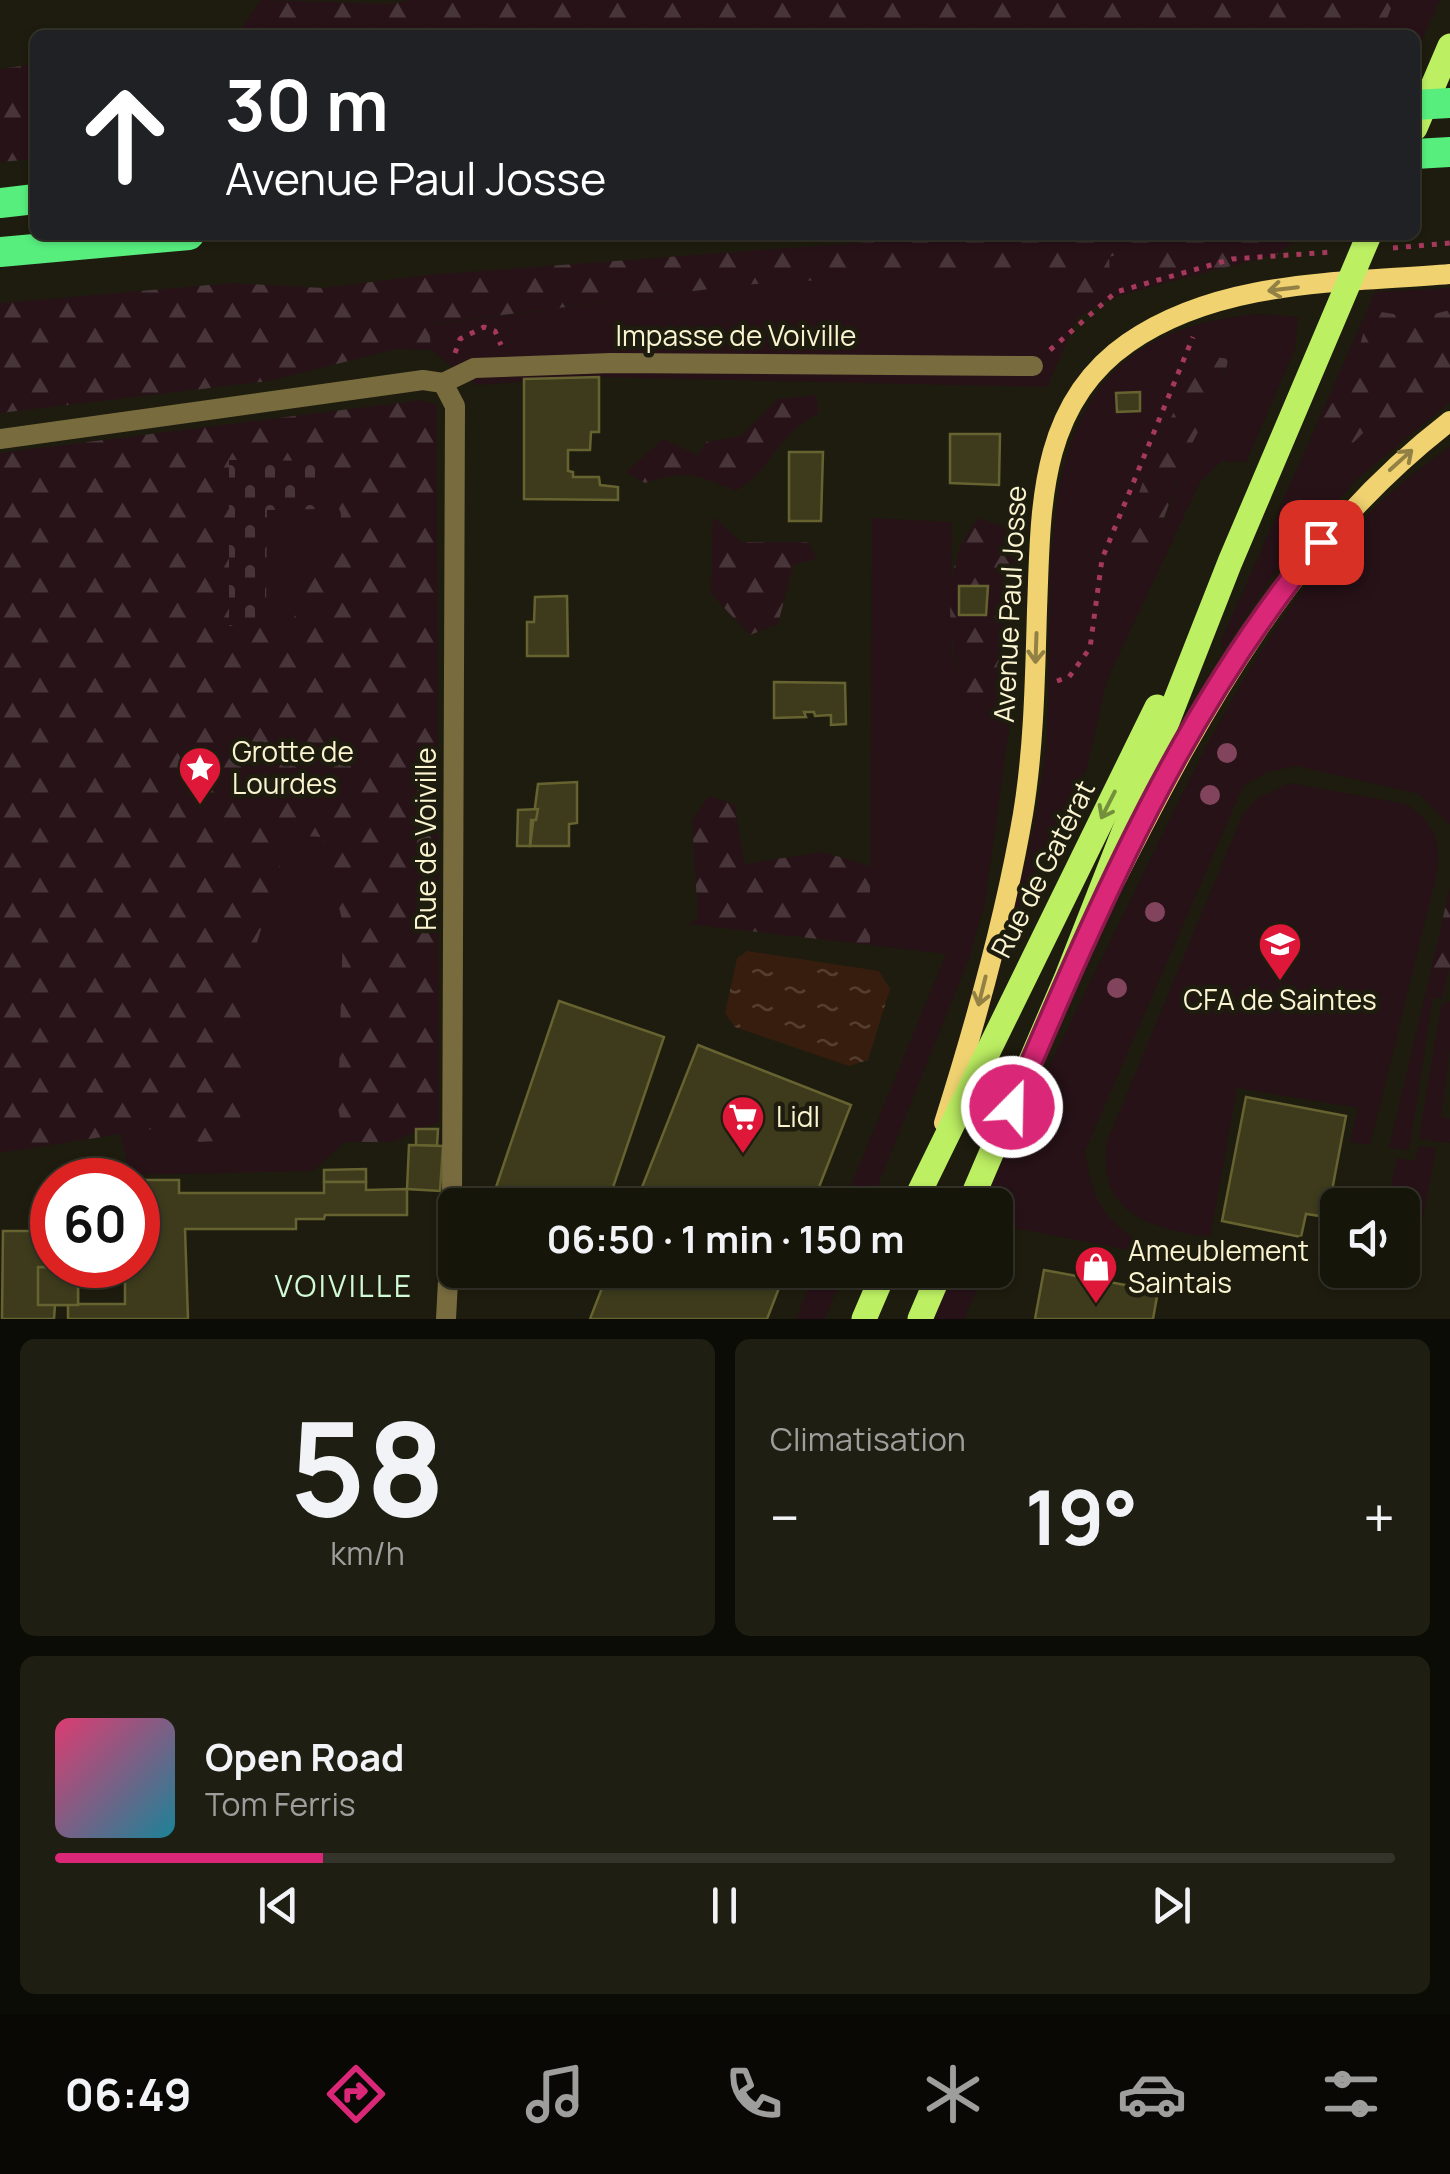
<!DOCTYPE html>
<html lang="fr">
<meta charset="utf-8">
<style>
body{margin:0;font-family:Manrope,sans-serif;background:#1f1e13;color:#f1f3f6;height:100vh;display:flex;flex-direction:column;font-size:38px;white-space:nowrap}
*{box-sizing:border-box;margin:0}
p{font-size:32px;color:#9e9f9c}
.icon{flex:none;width:55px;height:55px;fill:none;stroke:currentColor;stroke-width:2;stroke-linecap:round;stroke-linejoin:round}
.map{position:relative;height:1319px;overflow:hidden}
.details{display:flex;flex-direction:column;gap:20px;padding:20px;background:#0c0c06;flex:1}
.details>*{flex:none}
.hud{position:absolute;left:30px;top:30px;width:1390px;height:210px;border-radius:15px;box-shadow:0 2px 8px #0004,0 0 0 2px #35342b;background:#202124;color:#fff;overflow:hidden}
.buttons{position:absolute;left:1320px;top:1188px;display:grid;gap:20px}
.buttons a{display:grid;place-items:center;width:100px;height:100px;border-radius:15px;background:#16150a;box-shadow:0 2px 8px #0004,0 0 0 2px #35342b;font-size:50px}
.speed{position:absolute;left:30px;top:1158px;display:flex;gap:20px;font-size:50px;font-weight:700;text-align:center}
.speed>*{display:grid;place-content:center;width:130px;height:130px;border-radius:50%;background:#16150a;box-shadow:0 2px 8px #0004,0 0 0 2px #35342b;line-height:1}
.speed .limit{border:15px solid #d22;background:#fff;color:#111}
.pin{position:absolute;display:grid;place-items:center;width:85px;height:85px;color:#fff;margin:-42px;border-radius:20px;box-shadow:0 5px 15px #0006}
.me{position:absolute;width:110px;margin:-55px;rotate:23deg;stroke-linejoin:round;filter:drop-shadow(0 0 8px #0008)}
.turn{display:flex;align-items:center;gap:35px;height:210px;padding:0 30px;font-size:45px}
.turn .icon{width:130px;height:130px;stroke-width:2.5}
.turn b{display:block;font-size:70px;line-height:85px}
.big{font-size:75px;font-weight:700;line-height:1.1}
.details .tile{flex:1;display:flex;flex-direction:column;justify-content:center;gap:15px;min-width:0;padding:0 35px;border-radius:15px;background:#1f1e13}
.details .dial{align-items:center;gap:0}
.dial b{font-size:130px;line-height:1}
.song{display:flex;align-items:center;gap:30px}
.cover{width:120px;height:120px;border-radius:15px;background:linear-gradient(135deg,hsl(340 70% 55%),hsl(190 70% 35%))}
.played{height:10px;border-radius:5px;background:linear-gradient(90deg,#db2777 20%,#35342b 20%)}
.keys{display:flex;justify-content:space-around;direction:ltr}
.heat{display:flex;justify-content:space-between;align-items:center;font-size:55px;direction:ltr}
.details .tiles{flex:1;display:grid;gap:20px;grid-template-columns:1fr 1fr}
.tile:last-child{grid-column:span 2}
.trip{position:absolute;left:438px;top:1188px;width:575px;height:100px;border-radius:15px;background:#16150a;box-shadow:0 2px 8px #0004,0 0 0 2px #35342b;font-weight:700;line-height:100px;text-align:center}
.menu{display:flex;height:160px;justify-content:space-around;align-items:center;background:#090804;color:#9e9f9c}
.menu .icon{width:70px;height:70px}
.menu .on{color:#db2777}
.menu b{font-size:45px;color:#f1f3f6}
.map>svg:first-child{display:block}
.grass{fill:#271218;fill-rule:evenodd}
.forest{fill:url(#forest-firs);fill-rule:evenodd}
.cemetery{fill:url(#cemetery-stones)}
.water{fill:url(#water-ripples)}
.building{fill:#3d3b1c;stroke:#666331;stroke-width:2.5;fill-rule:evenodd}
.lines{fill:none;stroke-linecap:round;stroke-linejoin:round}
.path{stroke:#a4395c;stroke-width:5;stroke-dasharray:5 8;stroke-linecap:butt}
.street{stroke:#786b3e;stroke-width:20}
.secondary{stroke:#f0d270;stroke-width:20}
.primary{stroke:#bcef62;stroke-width:25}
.highway{stroke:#57ee7e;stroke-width:30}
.tree{fill:#81445c}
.oneway{stroke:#928044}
.oneway2{stroke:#75903c}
.route-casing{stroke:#8e194d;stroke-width:25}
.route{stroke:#db2777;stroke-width:18}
.labels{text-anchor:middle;stroke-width:9;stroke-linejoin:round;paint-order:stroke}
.street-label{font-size:28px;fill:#faf4d0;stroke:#1e1c0e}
.poi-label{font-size:28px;fill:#faf4d0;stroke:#1e1c0e;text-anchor:start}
.neighbourhood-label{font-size:30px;letter-spacing:2.5px;fill:#d1fad6;stroke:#1e1c0e}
</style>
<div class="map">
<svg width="1450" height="1319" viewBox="0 0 1450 1319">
<defs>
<pattern id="forest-firs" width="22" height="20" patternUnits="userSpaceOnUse" patternTransform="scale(2.5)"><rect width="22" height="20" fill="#271218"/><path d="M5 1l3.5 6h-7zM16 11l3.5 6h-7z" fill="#473539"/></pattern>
<pattern id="cemetery-stones" width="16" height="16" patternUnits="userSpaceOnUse" patternTransform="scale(2.5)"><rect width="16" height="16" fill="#271218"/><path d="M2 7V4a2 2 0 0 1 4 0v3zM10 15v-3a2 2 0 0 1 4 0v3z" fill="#473539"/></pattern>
<pattern id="water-ripples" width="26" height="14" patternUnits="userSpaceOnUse" patternTransform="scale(2.5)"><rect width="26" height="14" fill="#371d0e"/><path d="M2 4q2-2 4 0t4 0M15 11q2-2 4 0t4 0" fill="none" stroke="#553e30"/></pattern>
</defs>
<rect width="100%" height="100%" fill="#1e1c0e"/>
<g class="grass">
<polygon points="1394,0 1440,0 1422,40 1415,35 1381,34"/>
<polygon points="1141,248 1165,283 1111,298 1108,257"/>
<polygon points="1037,266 1077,318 1047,387 599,377 476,385 431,350 429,325 742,285"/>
<polygon points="1450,288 1450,402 1357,479 1271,578 1223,651 1221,641 1375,292"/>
<path d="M1260 314 1298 317 1295 349 1246 462 1222 461 1200 482 1107 680 1087 767 1017 912 1015 903C1031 843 1044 785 1047 723 1056 545 1017 333 1260 314ZM1210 356 1227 359 1226 375 1185 459 1159 539Z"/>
<path d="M1450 447V825L1419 794 1296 766 1267 772 1243 786 1085 1151C1094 1213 1109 1222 1160 1256L1004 1226 995 1246V1205H981C1031 1103 1081 1001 1131 899 1211 735 1293 551 1450 447Z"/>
<polygon points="322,461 341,514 339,539 318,557 293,620 266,626 267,509"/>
<polygon points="872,518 951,522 952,652 964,695 1013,699 985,902 970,956 870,1205 843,1205 946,954 870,945"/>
<path d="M1290 783 1406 804C1434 822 1443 844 1436 877L1370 1145 1350 1142 1358 1108 1237 1088 1210 1238C1153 1228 1096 1215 1107 1142L1243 814 1258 798Z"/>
<polygon points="288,835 322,836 343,924 338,1108 345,1142 313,1171 129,1175 121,1134 171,1126 199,1142 243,1108 240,1000"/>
<polygon points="1425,996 1433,998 1409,1150 1389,1148"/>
<polygon points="1450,1001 1450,1047 1441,1117 1450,1119 1450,1143 1419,1139 1441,1005"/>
<polygon points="1419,1146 1436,1148 1413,1269 1403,1267 1402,1205 1387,1205 1397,1158 1415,1161"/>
<polygon points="816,1270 844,1270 825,1319 796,1319"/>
<polygon points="954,1270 985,1270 964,1319 933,1319"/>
</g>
<g class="forest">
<polygon points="261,0 392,4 408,0 1394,0 1381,35 228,35 238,33"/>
<polygon points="35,64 35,159 0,162 0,69"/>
<polygon points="963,235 1302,235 1278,254 1165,283 1141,248 1109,257 1111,298 1077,318 1037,266 742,285 429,324 431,350 396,349 269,381 0,413 0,303 233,283 323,288 427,275"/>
<polygon points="1450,310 1450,388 1411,397 1398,416 1369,427 1341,455 1318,447 1322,412 1347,390 1364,331 1375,311 1418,318"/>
<path d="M1210 356 1228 359C1223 395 1198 426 1185 460 1169 500 1159 539 1139 577L1120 579C1127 506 1165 413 1210 356Z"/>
<path d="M816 395 819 413C775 435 771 472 735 491 697 474 685 470 645 483L626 472 663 439 697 455 706 442 741 436 778 399Z"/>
<path d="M422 400 437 405 439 1122 392 1142H345L338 1108 343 924 322 837 289 835 240 1000 243 1108 233 1140 199 1142 171 1126 0 1153V453ZM230 461H322L341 514 339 539 318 557 293 620 266 626 229 625Z"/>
<polygon points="713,516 741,542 808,542 817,559 793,565 778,624 750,635 711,594"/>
<path d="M979 518 1015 531 1013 699 964 695C949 641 937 564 979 518Z"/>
<polygon points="709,796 735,805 744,864 823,852 870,866 870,945 688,924 698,919 692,821"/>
<polygon points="1450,887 1450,967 1442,999 1425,996"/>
</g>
<polygon class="cemetery" points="229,460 322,461 322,509 267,510 266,626 229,626"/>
<polygon class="water" points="747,951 879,971 890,989 868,1060 849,1066 735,1027 725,1013 737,959"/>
<g class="building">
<polygon points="599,377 599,432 591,432 590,450 568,450 568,471 573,472 573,477 599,477 600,485 618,487 618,500 524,499 524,379"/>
<polygon points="1140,392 1140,411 1117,412 1116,393"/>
<polygon points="950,434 1000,434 999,485 950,483"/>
<polygon points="789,452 823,452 821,521 789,521"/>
<polygon points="959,586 988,586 986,615 959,615"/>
<polygon points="567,596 568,656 527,656 527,622 534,622 535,597"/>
<polygon points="774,682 845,683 846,724 831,725 831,715 815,716 814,712 804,712 806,717 774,718"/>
<polygon points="577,782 577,823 569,824 569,846 530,846 538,784"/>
<polygon points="538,809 536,820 531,820 530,846 517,846 518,810"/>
<polygon points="559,1001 664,1037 607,1205 519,1205 493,1196"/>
<polygon points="698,1045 851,1105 812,1205 635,1205"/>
<polygon points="1246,1097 1346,1116 1327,1217 1306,1214 1301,1237 1222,1221"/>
<polygon points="416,1129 438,1129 437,1146 416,1145"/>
<polygon points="409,1145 443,1146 440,1191 407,1189"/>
<polygon points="366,1169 366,1182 324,1182 324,1170"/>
<path d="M123 1180H179V1193H324V1182H366V1190L407 1189V1215H325L324 1219H296V1229H185L188 1319H68V1305H55L54 1319H2L3 1231H52V1265H138V1231H149V1201H138V1180ZM78 1268H125V1304H78Z"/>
<polygon points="38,1267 78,1268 78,1305 38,1305"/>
<polygon points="609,1270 786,1270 767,1319 590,1319"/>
<polygon points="1044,1270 1158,1291 1153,1319 1035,1319"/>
</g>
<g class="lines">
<g class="path">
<polyline points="1393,248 1450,243"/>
<polyline points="1050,350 1116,292 1232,259 1332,252"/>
<polyline points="455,353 460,339 484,327 495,331 501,345"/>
<polyline points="1057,681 1069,677 1090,648 1102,559 1193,337"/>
</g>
<g class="street">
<polyline points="443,383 474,368 611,363 1033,366"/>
<polyline points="0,439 423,380 443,383 455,406 452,1204 446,1319"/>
</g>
<g class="secondary">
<path d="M1116 879C1203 707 1294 541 1450 421"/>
<path d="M944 1123C976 1022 1005 919 1023 814 1034 747 1035 678 1037 610 1041 512 1037 406 1128 343 1220 279 1342 283 1450 274"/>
</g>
<g class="primary">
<polyline points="1415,128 1450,46"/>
<polyline points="913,1205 1157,707"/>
<polyline points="969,1205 1066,979 1230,562 1369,235"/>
<polyline points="864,1319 885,1270"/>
<polyline points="920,1319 941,1270"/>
</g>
<g class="highway">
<polyline points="1415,105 1450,103"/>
<polyline points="1415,154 1450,152"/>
<polyline points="0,203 35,199"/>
<polyline points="0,252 189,235"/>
</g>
</g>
<g class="tree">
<circle cx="1227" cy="753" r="10"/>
<circle cx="1210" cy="795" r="10"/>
<circle cx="1155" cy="912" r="10"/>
<circle cx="1117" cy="988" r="10"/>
</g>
<defs><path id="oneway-shaft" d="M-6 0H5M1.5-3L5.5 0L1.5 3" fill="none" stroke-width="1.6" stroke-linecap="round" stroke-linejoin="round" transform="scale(2.5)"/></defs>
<g class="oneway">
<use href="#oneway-shaft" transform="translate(1283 289) rotate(173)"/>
<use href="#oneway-shaft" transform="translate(1401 460) rotate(-42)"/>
<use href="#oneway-shaft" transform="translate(1036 648) rotate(92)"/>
<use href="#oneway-shaft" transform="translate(982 991) rotate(104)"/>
</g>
<use class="oneway2" href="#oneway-shaft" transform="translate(1108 805) rotate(117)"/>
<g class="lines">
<g class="route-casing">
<path id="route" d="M1012 1107C1096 912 1183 706 1321 542"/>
</g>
<use href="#route" class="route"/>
</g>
<defs>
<g id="sight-pin" transform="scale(2.25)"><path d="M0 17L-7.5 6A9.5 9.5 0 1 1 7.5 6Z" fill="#df1738" stroke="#1e1c0e"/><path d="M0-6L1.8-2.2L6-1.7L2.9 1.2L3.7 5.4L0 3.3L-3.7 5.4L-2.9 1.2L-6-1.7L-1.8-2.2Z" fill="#fff"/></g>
<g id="university-pin" transform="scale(2.25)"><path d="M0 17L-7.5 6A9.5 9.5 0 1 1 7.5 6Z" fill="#df1738" stroke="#1e1c0e"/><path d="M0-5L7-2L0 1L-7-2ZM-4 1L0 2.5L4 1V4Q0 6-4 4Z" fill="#fff"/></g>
<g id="supermarket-pin" transform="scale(2.25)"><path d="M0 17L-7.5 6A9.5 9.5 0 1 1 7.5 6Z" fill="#df1738" stroke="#1e1c0e"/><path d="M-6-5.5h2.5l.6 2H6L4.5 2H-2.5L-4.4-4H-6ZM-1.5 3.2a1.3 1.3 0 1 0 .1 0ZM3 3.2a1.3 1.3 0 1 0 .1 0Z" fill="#fff"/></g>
<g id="shop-pin" transform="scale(2.25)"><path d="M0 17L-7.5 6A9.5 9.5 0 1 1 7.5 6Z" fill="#df1738" stroke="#1e1c0e"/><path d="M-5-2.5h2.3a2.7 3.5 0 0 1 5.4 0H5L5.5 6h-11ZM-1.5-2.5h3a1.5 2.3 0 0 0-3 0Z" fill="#fff"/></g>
</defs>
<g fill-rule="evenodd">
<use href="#sight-pin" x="200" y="768"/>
<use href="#university-pin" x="1280" y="944"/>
<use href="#supermarket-pin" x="743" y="1117"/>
<use href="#shop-pin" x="1096" y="1267"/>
</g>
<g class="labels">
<g class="street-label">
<text x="736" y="346">Impasse de Voiville</text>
<text transform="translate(1010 604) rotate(-87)" y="10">Avenue Paul Josse</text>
<text transform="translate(426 839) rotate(-90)" y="10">Rue de Voiville</text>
<text transform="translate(1043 869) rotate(-63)" y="10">Rue de Gatérat</text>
</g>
<g class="poi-label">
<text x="232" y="762">Grotte de<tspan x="232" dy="32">Lourdes</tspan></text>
<text x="1280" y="1010" text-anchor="middle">CFA de Saintes</text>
<text x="776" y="1127">Lidl</text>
<text x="1128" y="1261">Ameublement<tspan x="1128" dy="32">Saintais</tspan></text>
</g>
<g class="neighbourhood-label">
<text x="344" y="1297">VOIVILLE</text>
</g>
</g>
</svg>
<div class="buttons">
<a><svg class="icon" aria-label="sound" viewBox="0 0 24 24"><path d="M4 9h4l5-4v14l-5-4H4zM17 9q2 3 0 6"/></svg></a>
</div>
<div class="speed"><div class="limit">60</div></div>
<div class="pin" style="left:1321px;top:542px;background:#d93025"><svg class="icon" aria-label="arrive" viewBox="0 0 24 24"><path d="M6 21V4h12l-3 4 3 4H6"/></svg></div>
<svg class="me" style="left:1012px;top:1107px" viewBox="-20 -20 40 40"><circle r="17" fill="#db2777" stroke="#fff" stroke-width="3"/><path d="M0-11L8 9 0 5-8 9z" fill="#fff"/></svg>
<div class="trip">06:50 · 1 min · 150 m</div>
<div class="hud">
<div class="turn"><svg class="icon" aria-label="ahead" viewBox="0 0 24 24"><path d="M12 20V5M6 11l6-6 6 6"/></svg><div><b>30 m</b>Avenue Paul Josse</div></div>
</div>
</div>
<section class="details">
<div class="tiles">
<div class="tile dial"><b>58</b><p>km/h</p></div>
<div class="tile"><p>Climatisation</p>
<div class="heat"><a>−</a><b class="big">19°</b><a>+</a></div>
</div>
<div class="tile">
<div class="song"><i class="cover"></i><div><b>Open Road</b><p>Tom Ferris</p></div></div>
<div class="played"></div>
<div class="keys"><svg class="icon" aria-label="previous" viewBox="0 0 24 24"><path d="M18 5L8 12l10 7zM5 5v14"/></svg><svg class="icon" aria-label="pause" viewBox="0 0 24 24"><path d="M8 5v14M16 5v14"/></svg><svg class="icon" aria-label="next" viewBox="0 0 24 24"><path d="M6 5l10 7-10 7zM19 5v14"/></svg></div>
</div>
</div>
</section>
<nav class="menu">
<b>06:49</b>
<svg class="icon on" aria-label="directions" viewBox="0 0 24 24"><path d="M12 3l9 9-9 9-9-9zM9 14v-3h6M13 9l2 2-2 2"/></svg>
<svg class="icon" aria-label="music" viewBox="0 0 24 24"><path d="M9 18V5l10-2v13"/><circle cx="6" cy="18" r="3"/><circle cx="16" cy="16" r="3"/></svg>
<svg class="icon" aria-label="phone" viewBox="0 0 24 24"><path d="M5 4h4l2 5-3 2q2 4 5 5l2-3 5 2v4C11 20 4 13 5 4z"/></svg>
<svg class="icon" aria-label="climate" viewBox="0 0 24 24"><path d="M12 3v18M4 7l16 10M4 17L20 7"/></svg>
<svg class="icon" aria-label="car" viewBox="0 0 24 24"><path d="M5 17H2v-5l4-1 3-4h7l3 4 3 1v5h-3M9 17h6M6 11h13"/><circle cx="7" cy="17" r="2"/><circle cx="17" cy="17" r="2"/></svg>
<svg class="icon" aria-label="filters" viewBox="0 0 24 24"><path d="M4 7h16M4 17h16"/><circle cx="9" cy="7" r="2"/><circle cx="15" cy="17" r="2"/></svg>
</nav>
